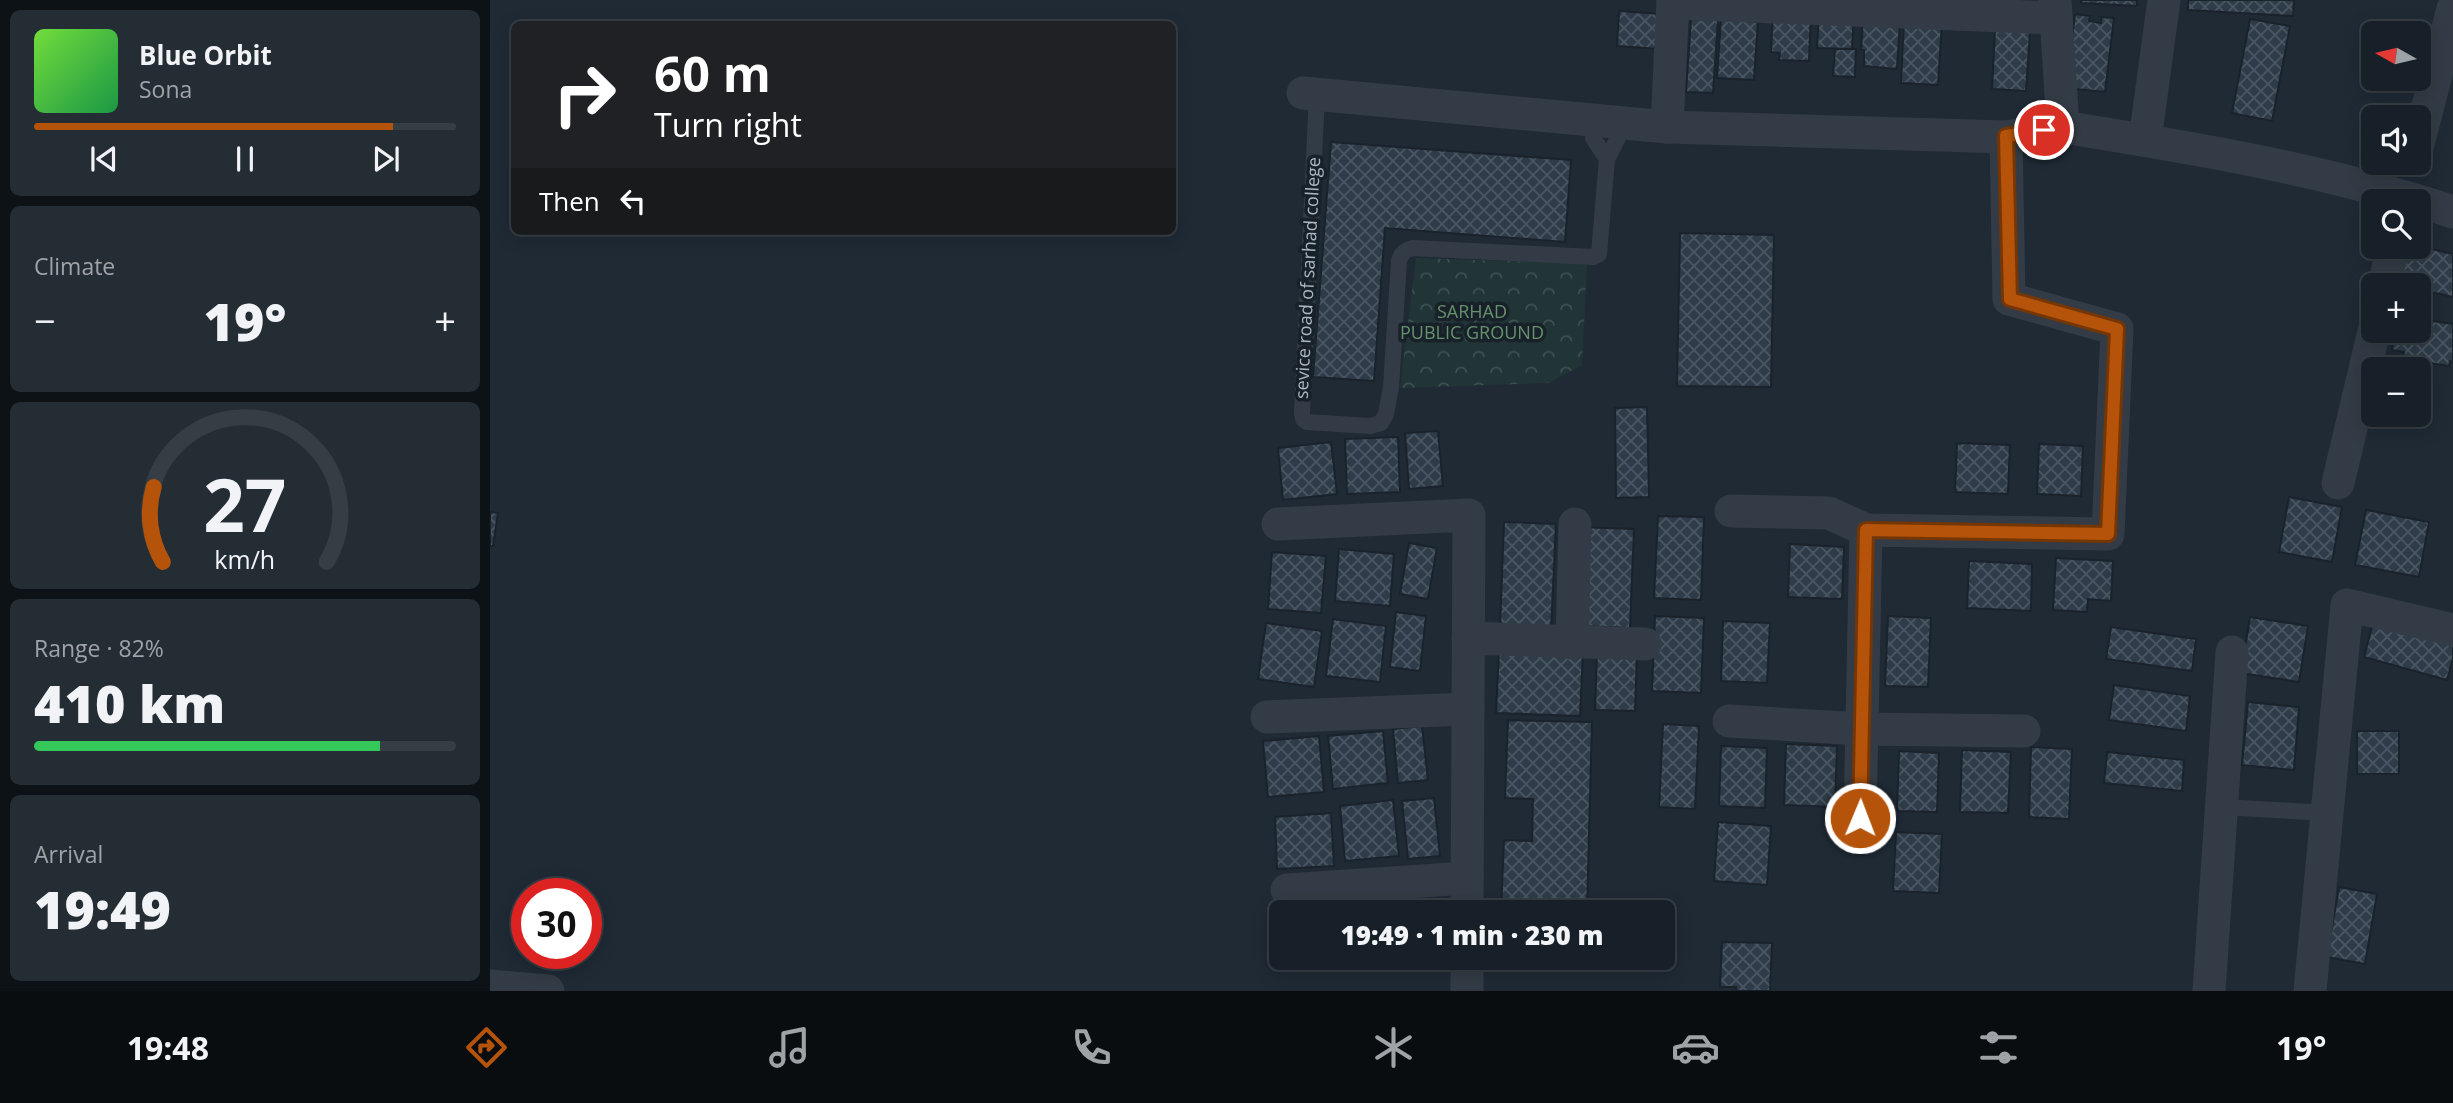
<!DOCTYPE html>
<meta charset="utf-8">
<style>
body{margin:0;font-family:"Open Sans",sans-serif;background:#242d34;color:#f1f3f6;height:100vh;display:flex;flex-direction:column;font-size:26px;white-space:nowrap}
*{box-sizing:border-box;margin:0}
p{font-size:23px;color:#9ea3a8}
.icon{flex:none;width:38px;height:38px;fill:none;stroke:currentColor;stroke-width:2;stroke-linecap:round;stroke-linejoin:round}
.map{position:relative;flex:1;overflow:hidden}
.panel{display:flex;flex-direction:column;gap:10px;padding:10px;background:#0d1216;width:490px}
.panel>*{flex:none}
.hud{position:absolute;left:21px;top:21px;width:665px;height:214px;border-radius:10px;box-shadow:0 4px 18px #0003,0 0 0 2px #363e45;background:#202124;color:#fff;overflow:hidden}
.needle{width:46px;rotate:278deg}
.buttons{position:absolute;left:1871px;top:21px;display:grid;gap:14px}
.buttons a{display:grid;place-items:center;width:70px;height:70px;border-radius:10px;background:#172028;box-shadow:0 4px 18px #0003,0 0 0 2px #363e45;font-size:35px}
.speed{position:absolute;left:21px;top:878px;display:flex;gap:14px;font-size:35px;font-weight:700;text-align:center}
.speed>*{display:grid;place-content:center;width:91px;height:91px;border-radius:50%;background:#172028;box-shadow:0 4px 18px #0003,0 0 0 2px #363e45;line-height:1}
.speed .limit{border:10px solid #d22;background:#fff;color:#111}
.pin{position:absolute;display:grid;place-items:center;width:60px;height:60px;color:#fff;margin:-30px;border:4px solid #fff;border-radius:50%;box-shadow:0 2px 7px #0007}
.me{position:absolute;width:77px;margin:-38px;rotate:1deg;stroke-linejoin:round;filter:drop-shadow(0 0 5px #0008)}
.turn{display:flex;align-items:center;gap:24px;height:147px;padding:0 28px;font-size:32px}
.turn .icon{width:91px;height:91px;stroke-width:2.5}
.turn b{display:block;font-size:49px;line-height:60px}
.then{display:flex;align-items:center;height:66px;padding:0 28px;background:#0003;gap:14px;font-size:26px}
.big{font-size:52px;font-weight:800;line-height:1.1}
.panel .widget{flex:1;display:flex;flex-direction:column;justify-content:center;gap:10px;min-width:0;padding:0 24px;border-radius:10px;background:#242d34}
.panel .dial{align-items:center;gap:0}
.dial svg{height:182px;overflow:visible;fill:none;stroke:#363e45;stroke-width:7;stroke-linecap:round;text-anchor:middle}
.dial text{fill:#f1f3f6;stroke:none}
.song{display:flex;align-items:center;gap:21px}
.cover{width:84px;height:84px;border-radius:10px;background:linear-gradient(135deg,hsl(100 70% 55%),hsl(140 70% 35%))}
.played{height:7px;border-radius:4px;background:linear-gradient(90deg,#b45309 85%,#363e45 85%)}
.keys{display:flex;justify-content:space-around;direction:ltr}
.heat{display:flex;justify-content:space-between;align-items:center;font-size:38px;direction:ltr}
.charge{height:10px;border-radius:5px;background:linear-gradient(90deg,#34c759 82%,#363e45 0)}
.trip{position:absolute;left:779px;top:900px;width:406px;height:70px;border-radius:10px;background:#172028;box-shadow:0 4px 18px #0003,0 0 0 2px #363e45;font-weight:800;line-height:70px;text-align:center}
.dock{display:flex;height:112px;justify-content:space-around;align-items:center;background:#090d10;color:#9ea3a8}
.dock .icon{width:49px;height:49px}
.dock .active{color:#b45309}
.dock b{font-size:32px;color:#f1f3f6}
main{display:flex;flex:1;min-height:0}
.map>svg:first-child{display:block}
.forest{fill:url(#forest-crowns)}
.building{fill:url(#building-cross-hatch);stroke:#1a232c;stroke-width:2}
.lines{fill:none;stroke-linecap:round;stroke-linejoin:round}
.lane{stroke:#333c46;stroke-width:16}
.street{stroke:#333c46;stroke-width:33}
.route-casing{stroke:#753606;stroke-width:18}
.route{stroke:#b45309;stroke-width:12}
.labels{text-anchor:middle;stroke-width:7;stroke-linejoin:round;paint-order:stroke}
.street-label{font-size:18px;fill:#acb7c3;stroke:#18212a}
.park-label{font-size:18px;fill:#65926c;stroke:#18212a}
</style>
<main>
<section class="panel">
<div class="widget">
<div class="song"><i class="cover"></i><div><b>Blue Orbit</b><p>Sona</p></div></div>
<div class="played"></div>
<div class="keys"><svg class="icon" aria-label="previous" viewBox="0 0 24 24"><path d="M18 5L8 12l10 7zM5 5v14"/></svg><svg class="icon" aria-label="pause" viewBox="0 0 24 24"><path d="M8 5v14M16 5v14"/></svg><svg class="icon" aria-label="next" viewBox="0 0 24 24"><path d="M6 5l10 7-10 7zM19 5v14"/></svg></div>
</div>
<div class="widget"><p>Climate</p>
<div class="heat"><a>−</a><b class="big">19°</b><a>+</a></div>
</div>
<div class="widget dial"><svg viewBox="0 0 100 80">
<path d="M14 69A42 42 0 1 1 86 69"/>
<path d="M14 69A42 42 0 0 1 10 36" stroke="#b45309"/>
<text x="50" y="56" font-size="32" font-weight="700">27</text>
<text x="50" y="72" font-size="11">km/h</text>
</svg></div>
<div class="widget"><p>Range · 82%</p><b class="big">410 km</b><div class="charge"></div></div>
<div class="widget"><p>Arrival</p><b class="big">19:49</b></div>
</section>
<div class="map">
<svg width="1963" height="991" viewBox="0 0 1963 991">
<defs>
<pattern id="forest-crowns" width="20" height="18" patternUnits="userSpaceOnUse" patternTransform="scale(1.75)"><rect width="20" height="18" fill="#213536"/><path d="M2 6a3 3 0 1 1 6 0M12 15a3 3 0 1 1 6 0" fill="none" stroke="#3f5051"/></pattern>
<pattern id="building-cross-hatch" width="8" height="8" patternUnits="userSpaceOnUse" patternTransform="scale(1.75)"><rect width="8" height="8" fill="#2e3c49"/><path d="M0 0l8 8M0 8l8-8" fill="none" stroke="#4a5662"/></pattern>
</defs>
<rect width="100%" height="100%" fill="#1f2a35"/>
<polygon class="forest" points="926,258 1097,264 1092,365 1059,383 910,388"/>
<g class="building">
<polygon points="1591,0 1647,0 1647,6 1591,3"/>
<polygon points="1698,0 1804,0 1803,16 1698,10"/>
<polygon points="1283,9 1321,12 1319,61 1289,60 1290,53 1281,52"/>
<polygon points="1129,11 1171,14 1169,49 1127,46"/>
<polygon points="1329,14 1364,15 1362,49 1327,48"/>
<polygon points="1585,14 1600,16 1599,21 1611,23 1611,17 1624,18 1615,92 1576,88"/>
<polygon points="1373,18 1410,21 1407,69 1374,66 1374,50 1371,50"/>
<polygon points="1201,19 1228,20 1223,93 1196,92"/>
<polygon points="1231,19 1268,22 1264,80 1227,78"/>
<polygon points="1760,19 1800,26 1782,121 1742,113"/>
<polygon points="1414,20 1452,22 1448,85 1411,83"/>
<polygon points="1505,30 1540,32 1536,91 1502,89"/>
<polygon points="1345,49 1366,49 1365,77 1343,76"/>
<polygon points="841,142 1081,160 1075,242 895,228 884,381 823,377"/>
<polygon points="1190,233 1284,235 1281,387 1187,386"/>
<polygon points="1928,246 1963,254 1963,297 1928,289 1928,285 1906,284 1915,247"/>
<polygon points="1928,319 1963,324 1963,362 1960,361 1959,366 1913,359 1914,352 1902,350 1903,343 1893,342 1894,331 1928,331"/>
<polygon points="1157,407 1159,497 1126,498 1125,408"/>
<polygon points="948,431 953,486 919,489 915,433"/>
<polygon points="908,437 910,492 857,494 855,439"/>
<polygon points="841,442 847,494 793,500 788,448"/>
<polygon points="1467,443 1520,445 1518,494 1465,492"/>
<polygon points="1549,444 1593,446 1591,496 1547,494"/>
<polygon points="1799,497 1852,507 1842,562 1789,552"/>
<polygon points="1876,510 1939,522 1929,577 1865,565"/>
<polygon points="0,512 8,513 3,546 0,546"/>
<polygon points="1168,516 1214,517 1211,600 1164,598"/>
<polygon points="1014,522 1066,524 1061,630 1010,628"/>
<polygon points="1089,527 1144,529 1140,628 1085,626"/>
<polygon points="919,543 947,548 938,599 910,594"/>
<polygon points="1300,544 1354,547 1352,599 1298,597"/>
<polygon points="849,549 904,554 900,606 845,601"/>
<polygon points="782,552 836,556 831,613 778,609"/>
<polygon points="1566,558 1623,561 1621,601 1598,599 1597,612 1563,610"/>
<polygon points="1479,561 1542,564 1541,611 1477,608"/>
<polygon points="906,612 936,616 930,671 900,667"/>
<polygon points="1165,616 1214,618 1211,693 1162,691"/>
<polygon points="1398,616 1441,618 1438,687 1395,686"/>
<polygon points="1760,617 1818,626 1809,682 1751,673"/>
<polygon points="843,619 896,626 890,682 836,676"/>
<polygon points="1884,619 1963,642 1963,658 1957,680 1874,657"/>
<polygon points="1233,621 1280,623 1277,683 1231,681"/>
<polygon points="776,623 832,631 824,687 768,679"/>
<polygon points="1621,627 1706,639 1702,671 1616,659"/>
<polygon points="1009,650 1093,653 1090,716 1006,713"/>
<polygon points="1107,652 1147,654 1145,711 1105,710"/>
<polygon points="1624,685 1700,696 1696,731 1619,720"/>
<polygon points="1758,702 1809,707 1804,770 1752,765"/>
<polygon points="1018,720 1102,722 1097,912 1011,912 1014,840 1042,841 1043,799 1015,798"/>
<polygon points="1173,724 1209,726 1205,809 1169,807"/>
<polygon points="932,726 938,780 908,783 903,729"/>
<polygon points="893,731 898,783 843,789 838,736"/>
<rect x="1867" y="731" width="42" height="43"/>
<polygon points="829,736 834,792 778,797 773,741"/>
<polygon points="1296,744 1347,746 1345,807 1294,805"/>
<polygon points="1231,746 1277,748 1275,808 1229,806"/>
<polygon points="1541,747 1582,749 1579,819 1539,817"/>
<polygon points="1472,750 1521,752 1518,813 1470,812"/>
<polygon points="1409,751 1449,753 1447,812 1407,811"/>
<polygon points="1617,752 1694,760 1692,791 1614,783"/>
<polygon points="944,798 950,856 918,859 912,801"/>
<polygon points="903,800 909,856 855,861 850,806"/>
<polygon points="841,813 844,866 787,869 785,817"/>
<polygon points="1228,822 1281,826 1277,885 1224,881"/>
<polygon points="1406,832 1452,834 1449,893 1403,891"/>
<polygon points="1849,887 1887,894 1875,964 1837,957"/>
<polygon points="1232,942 1282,943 1280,991 1246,991 1246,987 1230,987"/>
</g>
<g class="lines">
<g class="lane">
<path d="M827 94 812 413 813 419 817 422 880 426 891 423 896 414 901 387 909 261C911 253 915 250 923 248L1103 257 1109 254 1117 159"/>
<polyline points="1106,121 1103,138 1117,159 1127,140 1128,123"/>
<polyline points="1733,807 1837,813"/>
</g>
<g class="street">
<path d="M1565 0 1573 127C1704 148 1837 170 1963 212"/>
<polyline points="1183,3 1566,18"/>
<polyline points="813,93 1177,127 1516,137"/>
<polyline points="1177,127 1183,0"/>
<polyline points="1655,140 1674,0"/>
<polyline points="1928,144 1963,9"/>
<polyline points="1894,285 1903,247"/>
<polyline points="1848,483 1884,331"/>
<polyline points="1241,511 1339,513 1376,530"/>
<polyline points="788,524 979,515 977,912"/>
<polyline points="978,638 1155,644"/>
<polyline points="1082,643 1085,524"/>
<polyline points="777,717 978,709"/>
<polyline points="1239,721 1372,729 1534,731"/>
<polyline points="1370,818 1376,530 1618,534 1627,329 1519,299 1516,137 1573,127"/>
<polyline points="797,890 977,878"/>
<polyline points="0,986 58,991"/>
<polyline points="977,991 977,957"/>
<polyline points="1719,991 1742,652"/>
<polyline points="1820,991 1857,605 1963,630"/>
</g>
</g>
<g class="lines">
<g class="route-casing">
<polyline id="route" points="1370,818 1376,530 1618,534 1627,329 1520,299 1516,136 1554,130"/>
</g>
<use href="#route" class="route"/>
</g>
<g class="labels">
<g class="street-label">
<text transform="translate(818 278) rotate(-87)" y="6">sevice road of sarhad college</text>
</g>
<g class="park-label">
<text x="982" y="318">SARHAD<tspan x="982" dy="21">PUBLIC GROUND</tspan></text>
</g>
</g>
</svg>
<div class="buttons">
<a><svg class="needle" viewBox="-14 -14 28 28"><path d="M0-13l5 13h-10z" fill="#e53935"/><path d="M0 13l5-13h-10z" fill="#9ea3a8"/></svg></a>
<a><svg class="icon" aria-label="sound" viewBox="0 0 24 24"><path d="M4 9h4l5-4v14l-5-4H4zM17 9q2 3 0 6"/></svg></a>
<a><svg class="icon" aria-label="search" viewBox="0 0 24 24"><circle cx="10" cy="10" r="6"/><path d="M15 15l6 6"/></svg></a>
<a>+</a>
<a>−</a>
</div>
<div class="speed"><div class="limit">30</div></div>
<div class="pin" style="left:1554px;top:130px;background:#d93025"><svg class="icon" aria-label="arrive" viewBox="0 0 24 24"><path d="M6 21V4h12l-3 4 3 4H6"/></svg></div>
<svg class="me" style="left:1370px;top:818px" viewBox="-20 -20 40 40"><circle r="17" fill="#b45309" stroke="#fff" stroke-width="3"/><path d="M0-11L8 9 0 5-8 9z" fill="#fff"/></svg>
<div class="trip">19:49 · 1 min · 230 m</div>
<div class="hud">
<div class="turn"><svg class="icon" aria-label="right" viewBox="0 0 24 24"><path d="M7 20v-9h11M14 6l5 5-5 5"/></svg><div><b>60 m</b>Turn right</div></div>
<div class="then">Then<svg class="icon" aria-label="left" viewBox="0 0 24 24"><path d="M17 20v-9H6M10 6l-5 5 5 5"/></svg></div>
</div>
</div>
</main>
<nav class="dock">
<b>19:48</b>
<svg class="icon active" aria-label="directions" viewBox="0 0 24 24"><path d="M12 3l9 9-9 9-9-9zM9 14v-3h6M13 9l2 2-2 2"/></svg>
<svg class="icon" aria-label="music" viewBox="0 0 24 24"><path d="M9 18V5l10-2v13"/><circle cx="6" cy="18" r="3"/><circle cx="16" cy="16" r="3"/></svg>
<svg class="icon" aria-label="phone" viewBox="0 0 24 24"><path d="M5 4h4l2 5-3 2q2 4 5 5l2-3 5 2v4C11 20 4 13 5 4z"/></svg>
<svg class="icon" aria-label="climate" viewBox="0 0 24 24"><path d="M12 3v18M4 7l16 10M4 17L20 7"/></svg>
<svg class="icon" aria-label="car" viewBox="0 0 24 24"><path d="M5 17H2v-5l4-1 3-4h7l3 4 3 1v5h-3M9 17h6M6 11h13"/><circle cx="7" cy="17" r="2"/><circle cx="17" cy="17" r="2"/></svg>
<svg class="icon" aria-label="filters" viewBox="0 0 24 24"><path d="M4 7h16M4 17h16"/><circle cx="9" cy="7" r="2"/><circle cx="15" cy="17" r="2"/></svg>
<b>19°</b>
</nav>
